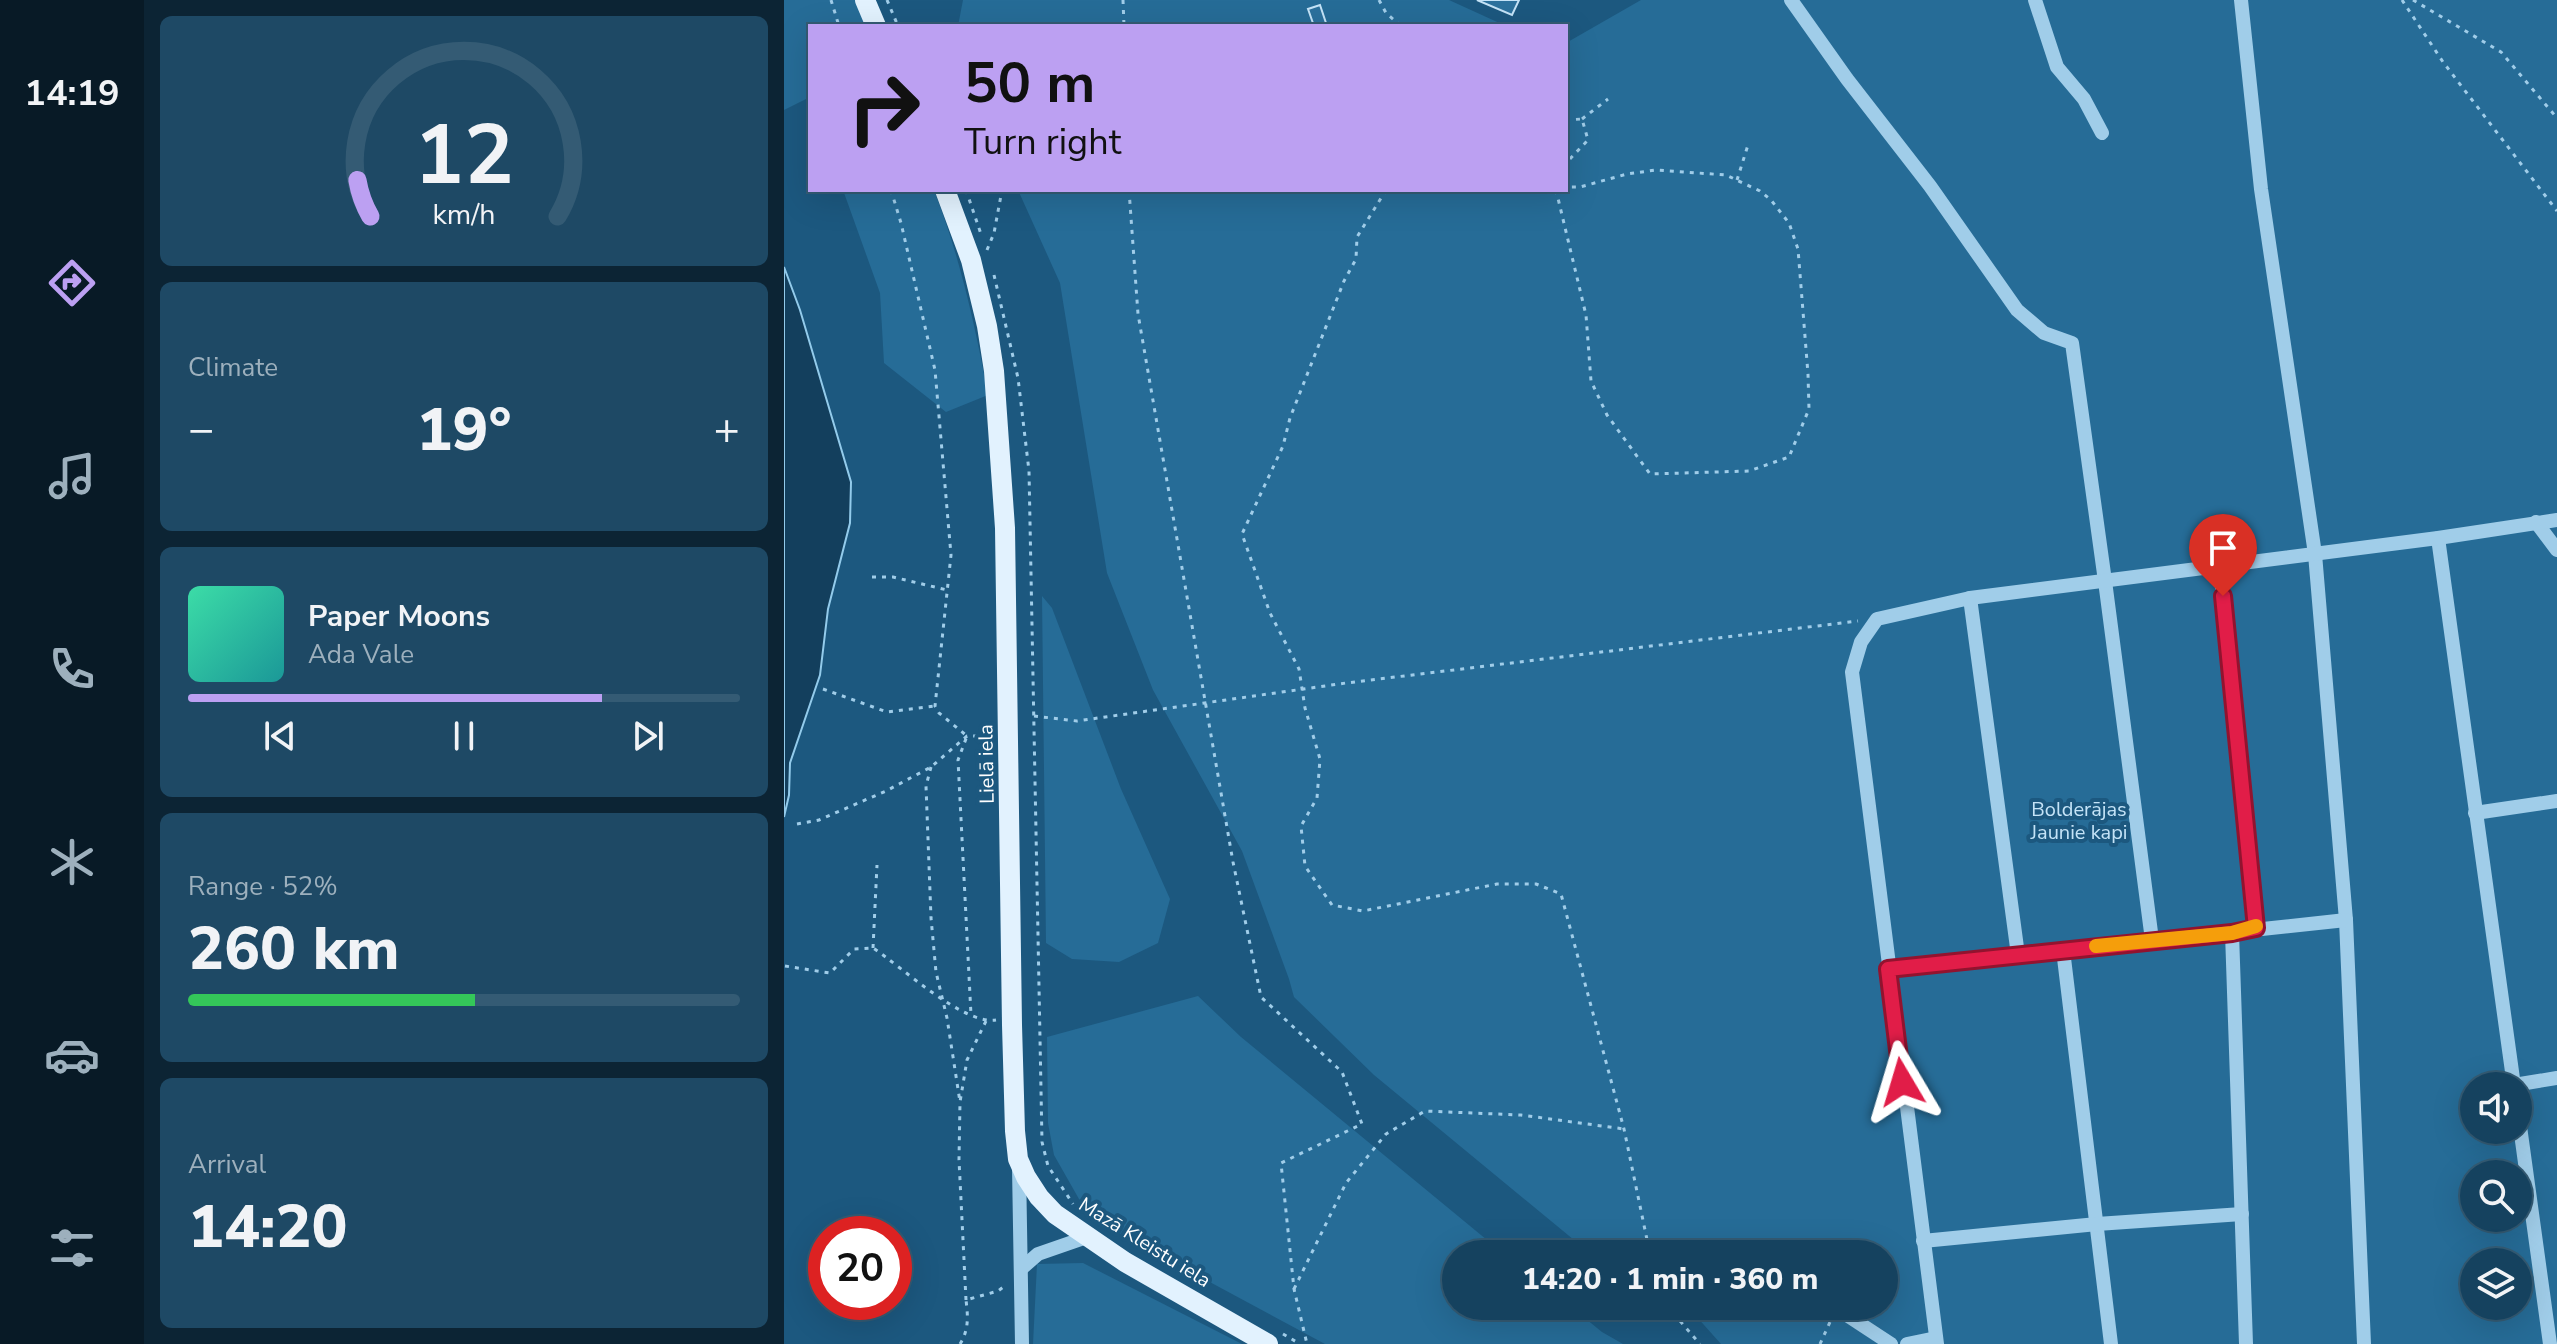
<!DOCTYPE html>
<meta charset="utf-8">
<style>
body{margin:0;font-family:"Nunito Sans",sans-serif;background:#1e4965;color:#f1f3f6;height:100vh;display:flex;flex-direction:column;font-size:30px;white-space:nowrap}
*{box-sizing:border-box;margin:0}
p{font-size:26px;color:#9db0bd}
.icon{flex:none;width:44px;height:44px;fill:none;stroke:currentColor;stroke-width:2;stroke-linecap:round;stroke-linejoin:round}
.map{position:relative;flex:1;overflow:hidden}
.sheet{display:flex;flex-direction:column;gap:16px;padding:16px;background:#0c2434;width:640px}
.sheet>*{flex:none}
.top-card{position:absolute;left:24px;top:24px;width:760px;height:168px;border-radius:0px;box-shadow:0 8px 32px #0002,0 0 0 2px #345b74;background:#bca0f2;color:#111;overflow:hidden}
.buttons{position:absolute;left:1676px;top:1072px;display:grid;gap:16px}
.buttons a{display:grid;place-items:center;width:72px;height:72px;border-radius:50%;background:#15425f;box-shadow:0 8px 32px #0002,0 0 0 2px #345b74;font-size:40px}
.speed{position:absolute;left:24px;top:1216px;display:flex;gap:16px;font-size:40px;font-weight:700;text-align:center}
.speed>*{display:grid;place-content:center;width:104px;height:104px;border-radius:50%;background:#15425f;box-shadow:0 8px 32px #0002,0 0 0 2px #345b74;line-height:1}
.speed .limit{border:12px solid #d22;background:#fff;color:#111}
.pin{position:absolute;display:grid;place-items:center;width:68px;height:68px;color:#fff;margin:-82px -34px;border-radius:50% 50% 50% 0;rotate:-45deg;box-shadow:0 0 8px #0007}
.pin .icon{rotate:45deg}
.me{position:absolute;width:88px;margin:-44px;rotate:353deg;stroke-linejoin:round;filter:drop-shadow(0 0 6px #0008)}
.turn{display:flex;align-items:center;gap:28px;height:168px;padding:0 24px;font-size:36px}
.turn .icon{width:104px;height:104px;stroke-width:2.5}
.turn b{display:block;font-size:56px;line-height:68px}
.big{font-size:60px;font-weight:800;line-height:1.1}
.sheet .tile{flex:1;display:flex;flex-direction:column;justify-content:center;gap:12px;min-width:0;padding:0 28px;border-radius:12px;background:#1e4965}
.sheet .dial{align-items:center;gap:0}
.dial svg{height:208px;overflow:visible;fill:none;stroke:#345b74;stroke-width:7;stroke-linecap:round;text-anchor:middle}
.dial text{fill:#f1f3f6;stroke:none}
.song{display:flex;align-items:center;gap:24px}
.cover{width:96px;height:96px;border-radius:12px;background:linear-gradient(135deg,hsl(160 70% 55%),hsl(180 70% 35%))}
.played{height:8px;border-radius:4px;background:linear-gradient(90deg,#bca0f2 75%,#345b74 75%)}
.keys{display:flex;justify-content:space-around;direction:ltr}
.heat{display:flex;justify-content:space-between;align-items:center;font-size:44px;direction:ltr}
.charge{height:12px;border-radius:6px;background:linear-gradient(90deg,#34c759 52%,#345b74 0)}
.trip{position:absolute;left:658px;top:1240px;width:456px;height:80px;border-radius:40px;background:#15425f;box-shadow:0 8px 32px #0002,0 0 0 2px #345b74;font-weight:800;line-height:80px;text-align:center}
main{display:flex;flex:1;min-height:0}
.tabs{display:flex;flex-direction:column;width:144px;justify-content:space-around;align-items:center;background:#081a26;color:#9db0bd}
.tabs .icon{width:56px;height:56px}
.tabs .current{color:#bca0f2}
.tabs b{font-size:36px;color:#f1f3f6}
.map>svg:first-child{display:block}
.green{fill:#266c97;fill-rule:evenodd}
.water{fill:#133f5d;stroke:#93cbeb;stroke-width:2}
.building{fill:#2c719d;stroke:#c4e3f7;stroke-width:2}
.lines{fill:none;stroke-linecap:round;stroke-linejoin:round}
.path{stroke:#a0cde9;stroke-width:3;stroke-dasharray:4 6;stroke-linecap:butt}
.minor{stroke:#a0cde9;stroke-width:14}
.major{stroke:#e2f2fe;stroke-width:20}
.route-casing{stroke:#92132f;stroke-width:20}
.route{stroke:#e11d48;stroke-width:14}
.slow{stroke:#f59e0b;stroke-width:14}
.labels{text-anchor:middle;stroke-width:8;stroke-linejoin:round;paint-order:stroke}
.street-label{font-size:20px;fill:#fff;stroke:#1c587f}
.park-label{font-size:20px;fill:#c4e3f7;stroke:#1c587f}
</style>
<main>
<nav class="tabs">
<b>14:19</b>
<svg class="icon current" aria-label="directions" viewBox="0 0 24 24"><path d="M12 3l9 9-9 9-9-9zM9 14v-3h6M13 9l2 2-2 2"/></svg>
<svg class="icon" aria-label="music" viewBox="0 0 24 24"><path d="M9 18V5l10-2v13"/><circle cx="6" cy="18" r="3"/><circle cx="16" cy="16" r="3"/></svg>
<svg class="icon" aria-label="phone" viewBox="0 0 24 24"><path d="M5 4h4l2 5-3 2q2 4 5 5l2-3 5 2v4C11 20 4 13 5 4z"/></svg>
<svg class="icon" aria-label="climate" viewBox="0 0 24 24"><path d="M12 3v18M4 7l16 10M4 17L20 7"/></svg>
<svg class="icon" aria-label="car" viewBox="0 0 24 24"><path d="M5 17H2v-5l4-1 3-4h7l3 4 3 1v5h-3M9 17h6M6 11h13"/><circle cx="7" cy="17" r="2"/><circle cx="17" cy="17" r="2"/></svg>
<svg class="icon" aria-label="filters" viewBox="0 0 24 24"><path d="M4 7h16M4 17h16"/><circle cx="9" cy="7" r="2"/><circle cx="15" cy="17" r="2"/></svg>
</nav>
<section class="sheet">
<div class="tile dial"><svg viewBox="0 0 100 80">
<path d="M14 69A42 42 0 1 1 86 69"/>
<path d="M14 69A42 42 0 0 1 9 55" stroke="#bca0f2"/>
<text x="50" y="56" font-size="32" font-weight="700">12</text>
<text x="50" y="72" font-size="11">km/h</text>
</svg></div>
<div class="tile"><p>Climate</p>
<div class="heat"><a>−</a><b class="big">19°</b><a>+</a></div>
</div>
<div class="tile">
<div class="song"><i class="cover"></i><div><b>Paper Moons</b><p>Ada Vale</p></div></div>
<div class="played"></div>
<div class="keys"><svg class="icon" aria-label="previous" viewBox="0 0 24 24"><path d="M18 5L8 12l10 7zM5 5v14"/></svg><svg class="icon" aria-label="pause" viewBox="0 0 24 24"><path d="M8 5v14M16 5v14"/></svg><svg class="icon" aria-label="next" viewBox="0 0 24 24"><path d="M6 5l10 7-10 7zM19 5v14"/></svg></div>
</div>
<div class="tile"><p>Range · 52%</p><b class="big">260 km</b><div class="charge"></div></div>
<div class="tile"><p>Arrival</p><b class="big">14:20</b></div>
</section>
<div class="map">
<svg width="1773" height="1344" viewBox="0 0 1773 1344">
<rect width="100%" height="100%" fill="#1c587f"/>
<g class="green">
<polygon points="0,0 73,0 84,26 26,26 26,97 0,110"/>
<polygon points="179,0 665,0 722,26 174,26"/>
<path d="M857 0H1773V1344H937L903 1306H1100V1254H807L590 1075 510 997 505 979 458 851 369 690 323 573 276 283 234 190H782V43ZM1690 1086H1734V1130H1690ZM1690 1174H1734V1218H1690ZM1690 1262H1734V1306H1690Z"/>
<path d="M59 190H150C176 257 191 325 204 395L162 412 100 363 96 293Z"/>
<polygon points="258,596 268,608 337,789 386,899 374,943 335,962 288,959 262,943"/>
<polygon points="414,996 457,1037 720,1254 672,1254 672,1306 786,1306 818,1332 839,1344 541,1344 331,1231 295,1199 270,1155 264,1123 263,1037"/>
<polygon points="299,1263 458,1344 249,1344 253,1264"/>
</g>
<polygon class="water" points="0,267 16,310 67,482 66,523 44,609 36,675 6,763 5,795 0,817"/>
<g class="building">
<polygon points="693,0 735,0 728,15"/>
<polygon points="536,5 543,26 530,26 524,9"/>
</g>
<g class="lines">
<g class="path">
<polyline points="47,0 55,26"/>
<polyline points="103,0 114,26"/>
<polyline points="339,0 340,26"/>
<polyline points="595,0 602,13 617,26"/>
<polyline points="1618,0 1659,62 1773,211"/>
<polyline points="1629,0 1717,52 1773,118"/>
<polyline points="798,119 824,99"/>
<polyline points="782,120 798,119 804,140 782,163"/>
<polyline points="953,180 964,145"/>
<polyline points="107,190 117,223 151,370 167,555 151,706 155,713 183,736 174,760 187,1015"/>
<polyline points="182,190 197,234"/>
<polyline points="345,190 354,314 449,862 477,997 558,1072 578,1124 497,1163 510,1289 523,1344"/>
<polyline points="602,190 573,237 572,259 560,281 506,418 499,446 458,534 486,613 515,669 521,708 536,759 533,798 517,826 521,866 548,905 579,911 713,884 752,884 777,894 840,1129 866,1254"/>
<polyline points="772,190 802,315 807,381 823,415 866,474 965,471 1005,457 1025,409 1024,374 1014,249 1005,223 987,200 976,191 942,175 872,170 843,174 796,187 782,187"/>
<polyline points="203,250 210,233 218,190"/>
<polyline points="210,275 234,378 245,471 258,1142 264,1166 289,1204"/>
<polyline points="88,577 109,577 163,590"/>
<polyline points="39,689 103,712 151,706"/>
<polyline points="250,716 293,721 562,683 1074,621"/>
<polyline points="147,767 142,786 147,918 152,972 163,1018 176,1102"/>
<polyline points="13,824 35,820 102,791 147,767 183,736 206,736"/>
<polyline points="89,948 93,865"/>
<path d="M1 966 46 973 70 949 89 948C118 967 179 1025 212 1020"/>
<polyline points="510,1289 562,1183 602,1134 641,1111 737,1115 840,1129"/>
<polyline points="182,1300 175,1160 176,1102 183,1060 202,1021"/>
<polyline points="883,1306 916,1344"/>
<polyline points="499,1334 516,1344"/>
<path d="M176 1344C185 1330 184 1316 182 1300L214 1291 222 1285"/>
<polyline points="1036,1344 1046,1322"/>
</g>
<g class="minor">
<polyline points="1007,0 1063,79 1146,186 1233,310 1260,333 1288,343 1321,581 1368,940"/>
<polyline points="1251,0 1273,67 1300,99 1318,133"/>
<polyline points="1457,0 1477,189 1531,554 1562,920 1580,1344"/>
<polyline points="1752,522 1773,550"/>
<polyline points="1654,538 1730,1086"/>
<polyline points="1436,566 1472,928"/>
<polyline points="1186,598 1234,955"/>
<polyline points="1691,813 1773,801"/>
<polyline points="1448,933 1462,1344"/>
<polyline points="1279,950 1327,1344"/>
<polyline points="1104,969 1562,920"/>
<polyline points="1730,1085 1773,1078"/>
<polyline points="1734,1112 1766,1344"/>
<polyline points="235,1167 238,1344"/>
<polyline points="1139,1241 1313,1224 1458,1214"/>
<polyline points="238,1268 254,1254 303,1237"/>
<polyline points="1049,1306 1107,1344"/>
<polyline points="1123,1344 1152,1338"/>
<polyline points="1153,1344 1068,672 1077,642 1093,619 1186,598 1654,538 1773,520"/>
</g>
<g class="major">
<polyline points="81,0 92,26"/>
<polyline points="161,190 187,260 203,326 210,371 221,528 228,1025 231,1131 234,1159 242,1177 255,1197 271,1214 341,1262 484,1344"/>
</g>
</g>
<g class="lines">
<g class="route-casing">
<polyline id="route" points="1118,1082 1104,969 1448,933 1472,928 1439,596"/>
</g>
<use href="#route" class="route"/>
<polyline class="slow" points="1312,946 1448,933 1472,926"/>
</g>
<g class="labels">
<g class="street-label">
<text transform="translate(202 764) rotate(-91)" y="7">Lielā iela</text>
<text transform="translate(361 1242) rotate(32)" y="7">Mazā Kleistu iela</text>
</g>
<g class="park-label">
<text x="1295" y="816">Bolderājas<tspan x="1295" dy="23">Jaunie kapi</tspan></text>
</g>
</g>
</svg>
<div class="buttons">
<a><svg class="icon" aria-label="sound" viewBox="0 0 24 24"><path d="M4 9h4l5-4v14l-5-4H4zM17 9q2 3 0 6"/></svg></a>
<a><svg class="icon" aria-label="search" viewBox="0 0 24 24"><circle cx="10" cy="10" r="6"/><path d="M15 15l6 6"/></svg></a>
<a><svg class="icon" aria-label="layers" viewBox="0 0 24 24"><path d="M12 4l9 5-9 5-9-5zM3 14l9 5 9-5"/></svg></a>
</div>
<div class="speed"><div class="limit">20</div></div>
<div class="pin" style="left:1439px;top:596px;background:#d93025"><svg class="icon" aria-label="arrive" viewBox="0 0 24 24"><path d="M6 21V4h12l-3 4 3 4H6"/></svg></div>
<svg class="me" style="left:1118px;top:1082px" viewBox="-20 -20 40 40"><path d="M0-17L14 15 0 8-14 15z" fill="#e11d48" stroke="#fff" stroke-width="4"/></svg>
<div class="trip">14:20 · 1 min · 360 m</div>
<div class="top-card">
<div class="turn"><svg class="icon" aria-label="right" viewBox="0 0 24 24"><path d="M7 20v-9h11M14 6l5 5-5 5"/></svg><div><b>50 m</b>Turn right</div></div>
</div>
</div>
</main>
